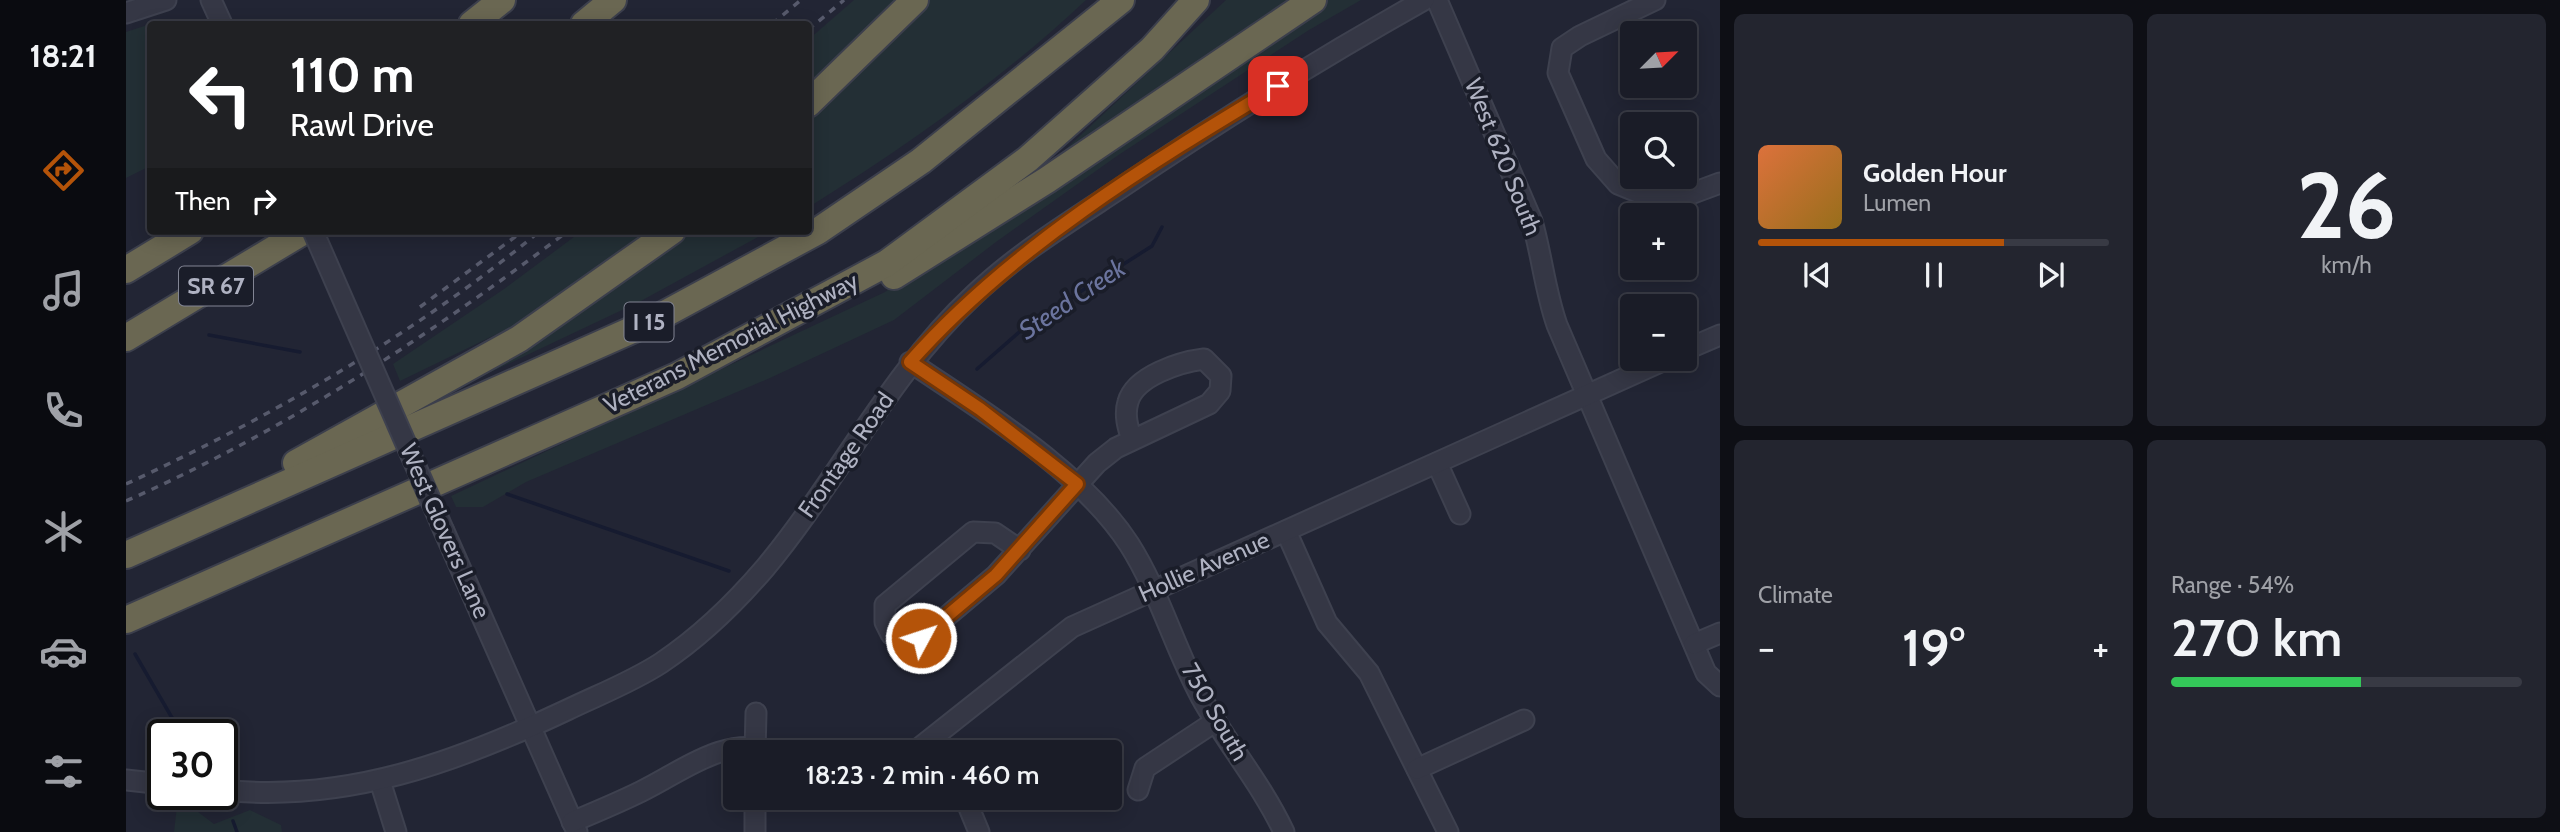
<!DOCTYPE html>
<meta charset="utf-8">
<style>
body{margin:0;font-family:Cabin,sans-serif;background:#23252f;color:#f1f3f6;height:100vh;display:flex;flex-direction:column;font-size:26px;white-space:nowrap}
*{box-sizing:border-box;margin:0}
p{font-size:23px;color:#9fa1a7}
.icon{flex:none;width:38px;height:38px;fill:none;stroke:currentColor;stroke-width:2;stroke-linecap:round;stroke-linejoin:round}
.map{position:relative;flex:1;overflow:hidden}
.panel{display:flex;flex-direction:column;gap:14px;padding:14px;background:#0e0f15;width:840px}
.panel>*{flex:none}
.guide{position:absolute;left:21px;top:21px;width:665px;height:214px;border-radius:7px;box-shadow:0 4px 18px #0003,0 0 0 2px #383a44;background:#202124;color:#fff;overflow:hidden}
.needle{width:46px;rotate:66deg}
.fabs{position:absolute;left:1494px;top:21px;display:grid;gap:14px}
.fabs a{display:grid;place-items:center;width:77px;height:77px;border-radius:7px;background:#1a1c27;box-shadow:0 4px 18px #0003,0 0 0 2px #383a44;font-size:35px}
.speed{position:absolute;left:21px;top:719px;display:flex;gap:14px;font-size:35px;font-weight:700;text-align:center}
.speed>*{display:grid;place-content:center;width:91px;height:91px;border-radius:50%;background:#1a1c27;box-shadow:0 4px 18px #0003,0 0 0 2px #383a44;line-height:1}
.speed .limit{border:4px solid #111;border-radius:10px;background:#fff;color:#111}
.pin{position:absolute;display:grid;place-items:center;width:60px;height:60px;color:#fff;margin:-30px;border-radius:14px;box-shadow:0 4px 10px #0006}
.me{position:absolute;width:77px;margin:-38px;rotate:50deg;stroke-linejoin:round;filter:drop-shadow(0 0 5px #0008)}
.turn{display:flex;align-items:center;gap:24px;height:147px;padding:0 28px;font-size:32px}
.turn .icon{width:91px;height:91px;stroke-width:2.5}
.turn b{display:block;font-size:49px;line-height:60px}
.then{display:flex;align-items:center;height:66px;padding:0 28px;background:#0003;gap:14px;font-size:26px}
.big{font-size:52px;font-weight:600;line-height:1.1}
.panel .tile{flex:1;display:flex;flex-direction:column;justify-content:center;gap:10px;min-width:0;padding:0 24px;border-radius:10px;background:#23252f}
.panel .dial{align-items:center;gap:0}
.dial b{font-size:91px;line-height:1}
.song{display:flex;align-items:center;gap:21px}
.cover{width:84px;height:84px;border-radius:10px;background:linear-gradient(135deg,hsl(20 70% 55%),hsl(40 70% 35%))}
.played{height:7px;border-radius:4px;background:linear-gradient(90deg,#b45309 70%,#383a44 70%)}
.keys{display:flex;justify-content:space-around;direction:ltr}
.heat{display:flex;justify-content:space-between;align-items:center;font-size:38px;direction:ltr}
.charge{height:10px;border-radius:5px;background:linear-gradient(90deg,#34c759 54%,#383a44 0)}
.panel .tiles{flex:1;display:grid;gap:14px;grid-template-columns:repeat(2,1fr)}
.trip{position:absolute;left:597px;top:740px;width:399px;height:70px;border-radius:7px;background:#1a1c27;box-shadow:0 4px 18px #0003,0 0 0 2px #383a44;font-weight:600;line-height:70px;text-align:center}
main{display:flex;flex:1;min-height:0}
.dock{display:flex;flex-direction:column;width:126px;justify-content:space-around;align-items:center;background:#0a0b10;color:#9fa1a7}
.dock .icon{width:49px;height:49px}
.dock .active{color:#b45309}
.dock b{font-size:32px;color:#f1f3f6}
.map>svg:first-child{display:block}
.green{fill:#232f35}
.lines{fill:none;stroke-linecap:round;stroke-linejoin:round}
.stream{stroke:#161b30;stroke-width:3.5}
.minor-casing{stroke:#3e414f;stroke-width:23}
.highway-casing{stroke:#3c3f4c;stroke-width:30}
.minor{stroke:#353745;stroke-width:19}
.highway{stroke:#6a6752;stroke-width:26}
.rail{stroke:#575a6c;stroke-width:3.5;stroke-dasharray:7 7;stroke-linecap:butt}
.minor-bridge-casing{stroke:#3e414f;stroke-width:23;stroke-linecap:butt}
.minor-bridge{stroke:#353745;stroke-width:19}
.route-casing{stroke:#753606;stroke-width:18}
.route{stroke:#b45309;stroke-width:12}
.labels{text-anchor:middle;stroke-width:7;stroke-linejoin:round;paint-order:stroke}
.shield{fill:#1a1d29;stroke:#828594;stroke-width:2}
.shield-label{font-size:23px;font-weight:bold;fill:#afb2c2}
.street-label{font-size:24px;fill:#afb2c2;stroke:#1a1d29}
.water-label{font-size:26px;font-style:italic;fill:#6b749e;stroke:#1a1d29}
</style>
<main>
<nav class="dock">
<b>18:21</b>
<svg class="icon active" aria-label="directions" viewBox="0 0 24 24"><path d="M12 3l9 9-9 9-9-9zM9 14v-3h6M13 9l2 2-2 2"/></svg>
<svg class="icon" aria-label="music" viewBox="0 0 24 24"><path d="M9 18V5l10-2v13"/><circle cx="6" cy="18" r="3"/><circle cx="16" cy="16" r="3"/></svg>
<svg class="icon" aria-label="phone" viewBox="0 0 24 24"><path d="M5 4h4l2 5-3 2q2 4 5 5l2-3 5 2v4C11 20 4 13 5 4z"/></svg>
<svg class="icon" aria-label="climate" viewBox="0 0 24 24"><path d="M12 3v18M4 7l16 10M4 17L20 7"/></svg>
<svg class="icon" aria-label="car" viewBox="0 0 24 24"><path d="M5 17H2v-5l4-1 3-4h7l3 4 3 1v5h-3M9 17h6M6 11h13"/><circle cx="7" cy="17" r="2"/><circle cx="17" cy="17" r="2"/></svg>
<svg class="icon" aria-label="filters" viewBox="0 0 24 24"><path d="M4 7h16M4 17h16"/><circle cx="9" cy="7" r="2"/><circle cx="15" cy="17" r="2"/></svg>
</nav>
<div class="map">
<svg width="1594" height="832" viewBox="0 0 1594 832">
<rect width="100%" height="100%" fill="#222534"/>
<g class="green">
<polygon points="728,0 773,0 683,86 682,40"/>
<path d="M798 0H960C876 79 781 146 683 207L682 112Z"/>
<polygon points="1100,0 1161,0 929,159"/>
<polygon points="1195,0 1235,0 1183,30 991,156 870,242 768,320 644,378 400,482 357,507 330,507 325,496 759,292"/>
<polygon points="37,20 38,24 24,24 24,166 0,178 0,32"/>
<polygon points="456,231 528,231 394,328 375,332 274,381 267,364 378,289"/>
<polygon points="556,231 643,231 513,302 365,372 363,370"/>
<polygon points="52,797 88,824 124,810 155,825 156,832 48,832"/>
</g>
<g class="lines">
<g class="stream">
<polyline points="83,335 174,352"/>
<polyline points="851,369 899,327 1026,246 1036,227"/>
<polyline points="381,494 603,571"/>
<polyline points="9,654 56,735"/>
<polyline points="107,821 111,832"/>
</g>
<g class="minor-casing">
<g id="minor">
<polyline points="85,0 96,24"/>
<path d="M1311 0 1406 221C1416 256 1419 291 1431 325L1580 673 1594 686"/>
<polyline points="1529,0 1454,36 1436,48 1432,73 1470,159 1492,184 1514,193 1551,199 1594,183"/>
<polyline points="0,13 40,0"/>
<polyline points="1559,350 1594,335"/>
<path d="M784 362C856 411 955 470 1003 544 1033 591 1048 647 1075 697 1101 744 1135 783 1158 832"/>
<polyline points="1311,463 1334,514"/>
<polyline points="318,531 451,832"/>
<polyline points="1160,531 1201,623 1243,673 1322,832"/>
<path d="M894 550 869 533 847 532 759 605V622L765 634 782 641 795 638 870 575 971 463 990 448 1083 404 1094 391 1095 376 1078 359C1054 362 1009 376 1002 402 998 415 1002 428 1006 440"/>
<polyline points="1568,644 1594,633"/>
<polyline points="629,752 630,713"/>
<polyline points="783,752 792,749 946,627 1541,359"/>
<polyline points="1291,769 1398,720"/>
<polyline points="0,780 37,784"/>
<polyline points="254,781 270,832"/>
<path d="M96 790C220 803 331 762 441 710 472 695 506 682 535 663 574 637 609 603 639 568 713 479 763 374 848 295 891 254 943 222 993 189 1092 122 1193 59 1298 0"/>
<polyline points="1012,790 1019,768 1090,721"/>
<polyline points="839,798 853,832"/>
<path d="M446 822C470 812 494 802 516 791 557 771 599 735 647 752"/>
<polyline points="629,832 629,798"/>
</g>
</g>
<g class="highway-casing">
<g id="highway">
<polyline points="346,24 376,0"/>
<polyline points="458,24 487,0"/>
<polyline points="682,104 789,0"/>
<polyline points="0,270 64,231"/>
<polyline points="768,276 921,180 1187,0"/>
<polyline points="0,338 178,231"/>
<polyline points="170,463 393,339 546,231"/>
<polyline points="0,555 524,322 692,231 795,161 995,0"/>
<polyline points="0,620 551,376 761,263 902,159 1026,49 1070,0"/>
</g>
</g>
<use href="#minor" class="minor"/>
<use href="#highway" class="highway"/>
<g class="rail">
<polyline points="646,24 675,0"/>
<polyline points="682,30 718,0"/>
<polyline points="294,307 397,231"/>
<path d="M0 484C147 416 289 334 414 231"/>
<path d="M0 501C159 431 304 335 442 231"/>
</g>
<g class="minor-bridge-casing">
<polyline id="minor-bridge" points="187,231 318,531"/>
</g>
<use href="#minor-bridge" class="minor-bridge"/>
</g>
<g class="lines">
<g class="route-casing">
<path id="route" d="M795 638 870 575 951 484 854 409 784 362C886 247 1021 165 1152 86"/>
</g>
<use href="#route" class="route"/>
</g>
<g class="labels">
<g class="shield">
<rect x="53" y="266.5" width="74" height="39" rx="5"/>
<rect x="498.5" y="302.5" width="49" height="39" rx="5"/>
</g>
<g class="shield-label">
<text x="90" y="294">SR 67</text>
<text x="523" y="330">I 15</text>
</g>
<g class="street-label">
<text transform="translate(1377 157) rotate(68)" y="8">West 620 South</text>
<text transform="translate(605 343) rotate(-27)" y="8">Veterans Memorial Highway</text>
<text transform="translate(720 455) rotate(-55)" y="8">Frontage Road</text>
<text transform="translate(319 531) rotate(66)" y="8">West Glovers Lane</text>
<text transform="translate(1078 567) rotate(-24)" y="8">Hollie Avenue</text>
<text transform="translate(1089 712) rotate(60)" y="8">750 South</text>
</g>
<g class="water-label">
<text transform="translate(946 299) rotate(-34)" y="9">Steed Creek</text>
</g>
</g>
</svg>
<div class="fabs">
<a><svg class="needle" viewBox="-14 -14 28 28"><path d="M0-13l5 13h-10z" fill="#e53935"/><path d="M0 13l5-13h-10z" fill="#9fa1a7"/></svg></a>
<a><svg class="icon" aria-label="search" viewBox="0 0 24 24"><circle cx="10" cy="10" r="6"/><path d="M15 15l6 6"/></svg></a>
<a>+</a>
<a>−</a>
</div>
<div class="speed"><div class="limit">30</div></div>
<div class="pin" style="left:1152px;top:86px;background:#d93025"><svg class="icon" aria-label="arrive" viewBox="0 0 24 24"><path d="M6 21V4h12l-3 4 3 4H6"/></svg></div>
<svg class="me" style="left:795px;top:638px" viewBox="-20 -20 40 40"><circle r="17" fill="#b45309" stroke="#fff" stroke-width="3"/><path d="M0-11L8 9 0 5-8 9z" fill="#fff"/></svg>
<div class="trip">18:23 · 2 min · 460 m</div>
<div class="guide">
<div class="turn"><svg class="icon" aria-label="left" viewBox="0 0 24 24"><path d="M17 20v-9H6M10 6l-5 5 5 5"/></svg><div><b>110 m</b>Rawl Drive</div></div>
<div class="then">Then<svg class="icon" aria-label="right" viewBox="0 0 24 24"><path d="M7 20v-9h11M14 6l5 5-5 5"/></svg></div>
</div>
</div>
<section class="panel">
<div class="tiles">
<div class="tile">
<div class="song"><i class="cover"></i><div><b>Golden Hour</b><p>Lumen</p></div></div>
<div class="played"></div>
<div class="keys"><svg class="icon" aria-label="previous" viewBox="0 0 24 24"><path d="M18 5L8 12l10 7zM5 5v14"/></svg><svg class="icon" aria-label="pause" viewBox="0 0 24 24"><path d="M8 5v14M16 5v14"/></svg><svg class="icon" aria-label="next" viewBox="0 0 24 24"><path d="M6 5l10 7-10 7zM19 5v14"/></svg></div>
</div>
<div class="tile dial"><b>26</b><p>km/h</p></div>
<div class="tile"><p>Climate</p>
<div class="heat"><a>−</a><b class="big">19°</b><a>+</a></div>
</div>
<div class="tile"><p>Range · 54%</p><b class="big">270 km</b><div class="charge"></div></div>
</div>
</section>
</main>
